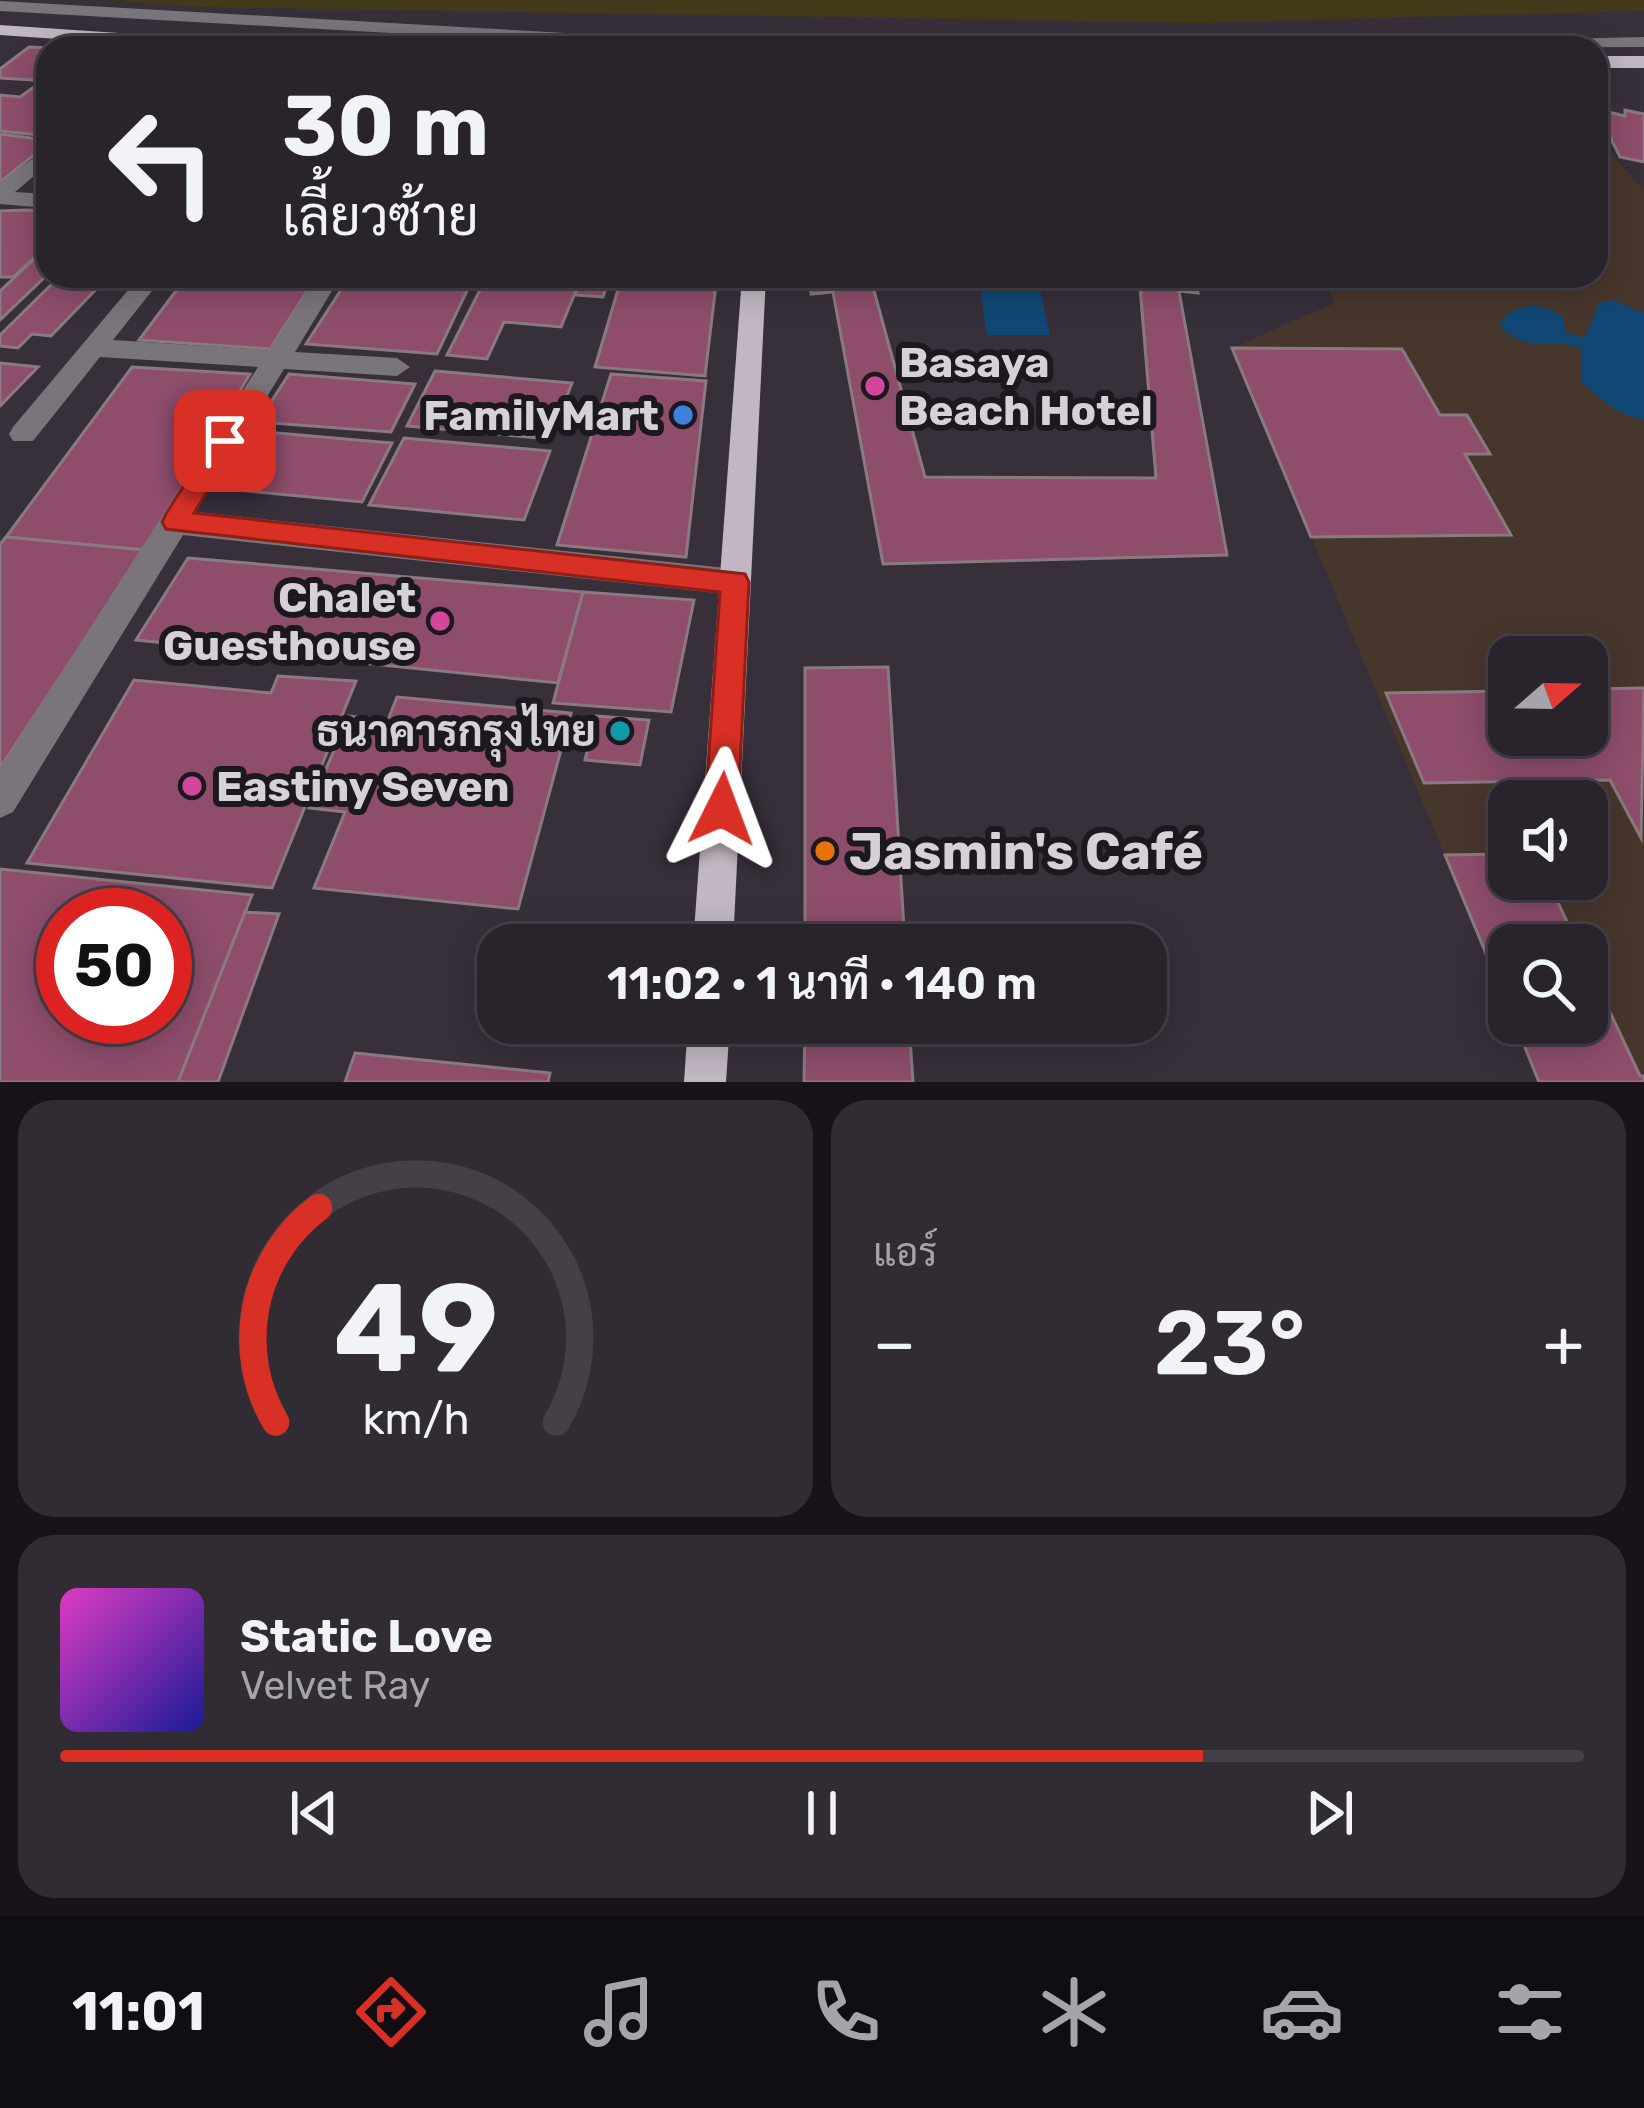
<!DOCTYPE html>
<html lang="th">
<meta charset="utf-8">
<style>
body{margin:0;font-family:Rubik,Sarabun,sans-serif;background:#312b34;color:#f1f3f6;height:100vh;display:flex;flex-direction:column;font-size:45px;white-space:nowrap}
*{box-sizing:border-box;margin:0}
p{font-size:39px;color:#a5a4a9}
.icon{flex:none;width:66px;height:66px;fill:none;stroke:currentColor;stroke-width:2;stroke-linecap:round;stroke-linejoin:round}
.map{position:relative;height:1082px;overflow:hidden}
.drawer{display:flex;flex-direction:column;gap:18px;padding:18px;background:#171318;flex:1}
.drawer>*{flex:none}
.top-card{position:absolute;left:36px;top:36px;width:1572px;height:252px;border-radius:36px;box-shadow:0 6px 30px #0003,0 0 0 3px #454048;background:#29232c;color:#f1f3f6;overflow:hidden}
.needle{width:78px;rotate:70deg}
.tools{position:absolute;left:1488px;top:636px;display:grid;gap:24px}
.tools a{display:grid;place-items:center;width:120px;height:120px;border-radius:24px;background:#29232c;box-shadow:0 6px 30px #0003,0 0 0 3px #454048;font-size:60px}
.speed{position:absolute;left:36px;top:888px;display:flex;gap:24px;font-size:60px;font-weight:700;text-align:center}
.speed>*{display:grid;place-content:center;width:156px;height:156px;border-radius:50%;background:#29232c;box-shadow:0 6px 30px #0003,0 0 0 3px #454048;line-height:1}
.speed .limit{border:18px solid #d22;background:#fff;color:#111}
.pin{position:absolute;display:grid;place-items:center;width:102px;height:102px;color:#fff;margin:-51px;border-radius:24px;box-shadow:0 6px 18px #0006}
.me{position:absolute;width:132px;margin:-66px;rotate:3deg;stroke-linejoin:round;filter:drop-shadow(0 0 9px #0008)}
.turn{display:flex;align-items:center;gap:42px;height:252px;padding:0 48px;font-size:54px}
.turn .icon{width:156px;height:156px;stroke-width:2.5}
.turn b{display:block;font-size:84px;line-height:102px}
.big{font-size:90px;font-weight:600;line-height:1.1}
.drawer .tile{flex:1;display:flex;flex-direction:column;justify-content:center;gap:18px;min-width:0;padding:0 42px;border-radius:36px;background:#312b34}
.drawer .dial{align-items:center;gap:0}
.dial svg{height:312px;overflow:visible;fill:none;stroke:#454048;stroke-width:7;stroke-linecap:round;text-anchor:middle}
.dial text{fill:#f1f3f6;stroke:none}
.song{display:flex;align-items:center;gap:36px}
.cover{width:144px;height:144px;border-radius:18px;background:linear-gradient(135deg,hsl(310 70% 55%),hsl(240 70% 35%))}
.played{height:12px;border-radius:6px;background:linear-gradient(90deg,#d93025 75%,#454048 75%)}
.keys{display:flex;justify-content:space-around;direction:ltr}
.heat{display:flex;justify-content:space-between;align-items:center;font-size:66px;direction:ltr}
.drawer .tiles{flex:1;display:grid;gap:18px;grid-template-columns:1fr 1fr}
.tile:last-child{grid-column:span 2}
.trip{position:absolute;left:477px;top:924px;width:690px;height:120px;border-radius:36px;background:#29232c;box-shadow:0 6px 30px #0003,0 0 0 3px #454048;font-weight:600;line-height:120px;text-align:center}
.tabs{display:flex;height:192px;justify-content:space-around;align-items:center;background:#100e12;color:#a5a4a9}
.tabs .icon{width:84px;height:84px}
.tabs .selected{color:#d93025}
.tabs b{font-size:54px;color:#f1f3f6}
.map>svg:first-child{display:block}
.commercial{fill:#47362c;fill-rule:evenodd}
.sand{fill:#423a19}
.water{fill:#114774}
.building{fill:#8d4d6b;stroke:#8a7a80;stroke-width:3;fill-rule:evenodd}
.lines{fill:none;stroke-linecap:round;stroke-linejoin:round}
.minor{fill:#7a757a;fill-rule:evenodd}
.major{fill:#c1b7c2;fill-rule:evenodd}
.route{fill:#d93025;stroke:#8d1f18;stroke-width:3}
.hotel-dot{fill:#d1479c;stroke:#1c191e;stroke-width:4.5}
.shop-dot{fill:#3f7fe0;stroke:#1c191e;stroke-width:4.5}
.culture-dot{fill:#0f9aa8;stroke:#1c191e;stroke-width:4.5}
.food-dot{fill:#e8710a;stroke:#1c191e;stroke-width:4.5}
.labels{text-anchor:middle;stroke-width:12;stroke-linejoin:round;paint-order:stroke}
.poi-label{font-size:42px;font-weight:bold;fill:#d6d1d8;stroke:#1c191e;text-anchor:end}
.near-poi-label{font-size:51px;font-weight:bold;fill:#d6d1d8;stroke:#1c191e;text-anchor:start}
</style>
<div class="map">
<svg width="1644" height="1082" viewBox="0 0 1644 1082">
<rect width="100%" height="100%" fill="#372f3a"/>
<path class="commercial" d="M1596 138 1644 190V1082L1587 1023V945H1509V1008L1232 348 1335 303 1322 276H1596ZM1509 657H1587V735H1509ZM1509 801H1587V879H1509Z"/>
<polygon class="sand" points="110,0 1644,0 1644,11 1200,23 200,7"/>
<g class="water">
<polygon points="978,276 1037,276 1050,335 987,335"/>
<path d="M1612 300 1644 313V421L1615 410 1582 383V349C1551 336 1532 355 1501 328L1502 319C1522 301 1541 303 1563 317L1566 333 1585 338 1599 303Z"/>
</g>
<g class="building">
<polygon points="29,47 48,48 48,81 0,78 0,69"/>
<polygon points="38,84 48,85 48,136 0,131 0,95 20,97"/>
<polygon points="1596,109 1625,116 1625,110 1644,114 1644,162 1620,157"/>
<polygon points="0,134 48,140 48,144 0,182"/>
<polygon points="26,210 48,211 48,245 13,277 0,277 0,211"/>
<polygon points="33,260 48,262 48,274 0,320 0,291"/>
<polygon points="60,276 109,276 51,336 32,334 18,348 0,346 0,335"/>
<polygon points="187,276 317,276 270,349 139,340"/>
<polygon points="350,276 474,276 437,354 306,344"/>
<polygon points="487,276 582,276 561,327 504,322 487,359 447,355"/>
<polygon points="583,276 610,276 603,297 575,295"/>
<polygon points="622,276 717,276 705,376 595,367"/>
<polygon points="811,276 900,276 900,283 873,287 925,477 1156,478 1140,287 1111,282 1110,276 1192,276 1198,293 1179,291 1227,555 883,564 833,292 811,294"/>
<polygon points="1232,348 1402,349 1440,415 1467,415 1490,454 1465,454 1511,535 1311,537"/>
<polygon points="0,363 38,367 0,406"/>
<polygon points="132,367 250,374 144,550 6,537"/>
<polygon points="435,371 572,383 550,439 407,426"/>
<polygon points="289,374 415,384 391,432 258,422"/>
<polygon points="611,374 706,381 686,557 557,545"/>
<polygon points="254,431 392,443 362,502 216,488"/>
<polygon points="404,438 550,451 524,520 369,505"/>
<polygon points="6,537 144,550 0,768 0,544"/>
<polygon points="188,558 583,592 558,683 136,640"/>
<polygon points="583,592 694,600 671,712 553,703"/>
<polygon points="888,667 905,945 805,945 805,668"/>
<polygon points="278,676 356,681 272,888 27,863 134,680 271,693"/>
<polygon points="1644,688 1641,838 1610,780 1424,783 1386,693 1509,691 1509,735 1587,735 1587,689"/>
<polygon points="397,697 571,713 518,909 314,888 345,812 309,808 349,716 388,720"/>
<polygon points="596,716 649,720 640,765 585,760"/>
<polygon points="1509,854 1509,879 1547,879 1578,945 1509,945 1509,1009 1445,855"/>
<path d="M0 869 252 895 178 1082H0ZM63 915H165V1017H63Z"/>
<polygon points="245,912 279,914 218,1082 178,1082"/>
<polygon points="1587,963 1640,1076 1644,1076 1644,1082 1539,1082 1515,1023 1587,1023"/>
<polygon points="805,1023 909,1023 913,1082 804,1082"/>
<polygon points="355,1053 550,1073 548,1082 345,1082"/>
</g>
<g class="lines">
<g class="minor">
<polygon points="0,1 601,35 947,43 956,48 601,45 0,11"/>
<polygon points="1644,37 1644,47 1365,48 1374,43"/>
<polygon points="48,148 48,164 15,192 48,194 48,208 0,204 0,182"/>
<polygon points="317,276 341,276 295,352 397,358 410,367 397,376 284,369 196,512 735,569 746,573 750,582 746,591 735,595 183,535 13,812 0,818 0,768 258,367 100,357 33,441 13,441 9,434 13,427 139,277 155,277 159,282 113,340 269,350"/>
</g>
<g class="major">
<polygon points="0,25 268,43 277,48 187,48 0,35"/>
<rect x="1596" y="56" width="48" height="12"/>
<polygon points="742,276 766,276 733,945 693,945"/>
<polygon points="688,1023 730,1023 726,1082 684,1082"/>
</g>
</g>
<polygon class="route" points="225,432 238,441 194,513 745,574 749,582 738,809 733,820 722,825 710,820 705,809 720,592 166,529 162,522 166,514 216,434"/>
<g class="hotel-dot">
<circle cx="875" cy="386" r="12"/>
<circle cx="440" cy="621" r="12"/>
<circle cx="192" cy="786" r="12"/>
</g>
<circle class="shop-dot" cx="683" cy="415" r="12"/>
<circle class="culture-dot" cx="620" cy="731" r="12"/>
<circle class="food-dot" cx="825" cy="851" r="12"/>
<g class="labels">
<g class="poi-label">
<text x="899" y="377" text-anchor="start">Basaya<tspan x="899" dy="48">Beach Hotel</tspan></text>
<text x="659" y="430">FamilyMart</text>
<text x="416" y="612">Chalet<tspan x="416" dy="48">Guesthouse</tspan></text>
<text x="596" y="746">ธนาคารกรุงไทย</text>
<text x="216" y="801" text-anchor="start">Eastiny Seven</text>
</g>
<g class="near-poi-label">
<text x="849" y="869">Jasmin's Café</text>
</g>
</g>
</svg>
<div class="tools">
<a><svg class="needle" viewBox="-14 -14 28 28"><path d="M0-13l5 13h-10z" fill="#e53935"/><path d="M0 13l5-13h-10z" fill="#a5a4a9"/></svg></a>
<a><svg class="icon" aria-label="sound" viewBox="0 0 24 24"><path d="M4 9h4l5-4v14l-5-4H4zM17 9q2 3 0 6"/></svg></a>
<a><svg class="icon" aria-label="search" viewBox="0 0 24 24"><circle cx="10" cy="10" r="6"/><path d="M15 15l6 6"/></svg></a>
</div>
<div class="speed"><div class="limit">50</div></div>
<div class="pin" style="left:225px;top:441px;background:#d93025"><svg class="icon" aria-label="arrive" viewBox="0 0 24 24"><path d="M6 21V4h12l-3 4 3 4H6"/></svg></div>
<svg class="me" style="left:722px;top:809px" viewBox="-20 -20 40 40"><path d="M0-17L14 15 0 8-14 15z" fill="#d93025" stroke="#fff" stroke-width="4"/></svg>
<div class="trip">11:02 · 1 นาที · 140 m</div>
<div class="top-card">
<div class="turn"><svg class="icon" aria-label="left" viewBox="0 0 24 24"><path d="M17 20v-9H6M10 6l-5 5 5 5"/></svg><div><b>30 m</b>เลี้ยวซ้าย</div></div>
</div>
</div>
<section class="drawer">
<div class="tiles">
<div class="tile dial"><svg viewBox="0 0 100 80">
<path d="M14 69A42 42 0 1 1 86 69"/>
<path d="M14 69A42 42 0 0 1 25 14" stroke="#d93025"/>
<text x="50" y="56" font-size="32" font-weight="700">49</text>
<text x="50" y="72" font-size="11">km/h</text>
</svg></div>
<div class="tile"><p>แอร์</p>
<div class="heat"><a>−</a><b class="big">23°</b><a>+</a></div>
</div>
<div class="tile">
<div class="song"><i class="cover"></i><div><b>Static Love</b><p>Velvet Ray</p></div></div>
<div class="played"></div>
<div class="keys"><svg class="icon" aria-label="previous" viewBox="0 0 24 24"><path d="M18 5L8 12l10 7zM5 5v14"/></svg><svg class="icon" aria-label="pause" viewBox="0 0 24 24"><path d="M8 5v14M16 5v14"/></svg><svg class="icon" aria-label="next" viewBox="0 0 24 24"><path d="M6 5l10 7-10 7zM19 5v14"/></svg></div>
</div>
</div>
</section>
<nav class="tabs">
<b>11:01</b>
<svg class="icon selected" aria-label="directions" viewBox="0 0 24 24"><path d="M12 3l9 9-9 9-9-9zM9 14v-3h6M13 9l2 2-2 2"/></svg>
<svg class="icon" aria-label="music" viewBox="0 0 24 24"><path d="M9 18V5l10-2v13"/><circle cx="6" cy="18" r="3"/><circle cx="16" cy="16" r="3"/></svg>
<svg class="icon" aria-label="phone" viewBox="0 0 24 24"><path d="M5 4h4l2 5-3 2q2 4 5 5l2-3 5 2v4C11 20 4 13 5 4z"/></svg>
<svg class="icon" aria-label="climate" viewBox="0 0 24 24"><path d="M12 3v18M4 7l16 10M4 17L20 7"/></svg>
<svg class="icon" aria-label="car" viewBox="0 0 24 24"><path d="M5 17H2v-5l4-1 3-4h7l3 4 3 1v5h-3M9 17h6M6 11h13"/><circle cx="7" cy="17" r="2"/><circle cx="17" cy="17" r="2"/></svg>
<svg class="icon" aria-label="filters" viewBox="0 0 24 24"><path d="M4 7h16M4 17h16"/><circle cx="9" cy="7" r="2"/><circle cx="15" cy="17" r="2"/></svg>
</nav>
